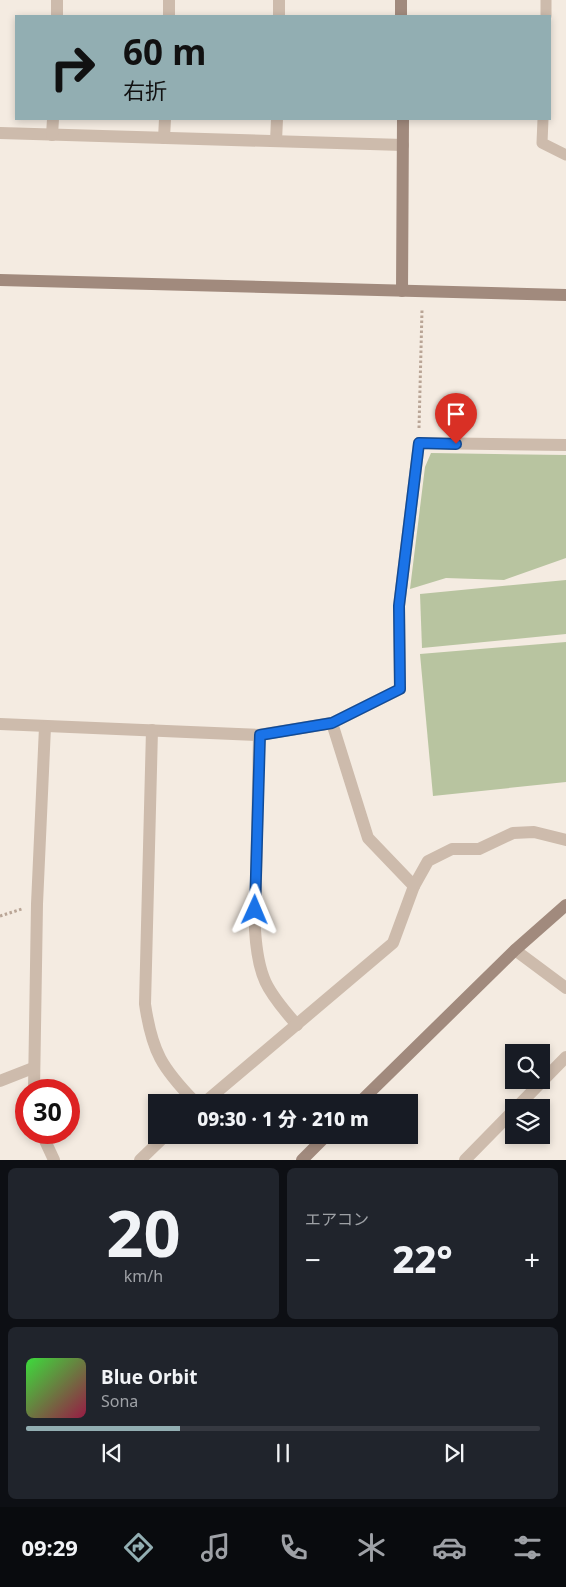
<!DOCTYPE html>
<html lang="ja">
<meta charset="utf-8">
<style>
body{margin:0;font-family:"Noto Sans","Noto Sans JP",sans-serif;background:#20242c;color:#f1f3f6;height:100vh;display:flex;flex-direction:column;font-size:19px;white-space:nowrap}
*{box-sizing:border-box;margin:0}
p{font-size:16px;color:#9ea1a6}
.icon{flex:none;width:28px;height:28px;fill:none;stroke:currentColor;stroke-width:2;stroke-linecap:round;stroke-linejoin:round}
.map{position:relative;height:1160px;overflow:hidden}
.details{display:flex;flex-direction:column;gap:8px;padding:8px;background:#0d0f14;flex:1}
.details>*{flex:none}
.banner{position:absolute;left:15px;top:15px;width:536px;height:105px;border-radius:0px;box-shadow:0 2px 8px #0003;background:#92aeb2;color:#111;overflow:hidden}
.fabs{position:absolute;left:505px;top:1044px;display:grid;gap:10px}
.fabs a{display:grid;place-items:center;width:45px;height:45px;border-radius:0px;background:#171b24;box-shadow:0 2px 8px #0003;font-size:25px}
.speed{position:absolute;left:15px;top:1079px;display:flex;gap:10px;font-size:25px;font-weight:700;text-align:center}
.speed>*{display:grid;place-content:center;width:65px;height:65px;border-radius:50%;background:#171b24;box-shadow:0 2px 8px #0003;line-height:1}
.speed .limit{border:8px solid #d22;background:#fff;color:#111}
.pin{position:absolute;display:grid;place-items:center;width:42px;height:42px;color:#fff;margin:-51px -21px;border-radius:50% 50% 50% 0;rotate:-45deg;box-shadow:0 0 5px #0007}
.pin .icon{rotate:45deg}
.me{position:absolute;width:55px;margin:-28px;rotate:1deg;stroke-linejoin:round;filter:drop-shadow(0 0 4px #0008)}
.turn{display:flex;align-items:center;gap:18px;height:105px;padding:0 25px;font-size:22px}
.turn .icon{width:65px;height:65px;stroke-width:2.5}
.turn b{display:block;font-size:35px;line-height:42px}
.big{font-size:38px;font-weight:800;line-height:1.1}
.details .card{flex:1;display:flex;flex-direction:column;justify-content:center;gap:8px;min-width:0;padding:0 18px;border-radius:8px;background:#20242c}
.details .dial{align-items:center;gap:0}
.dial b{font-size:65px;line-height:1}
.song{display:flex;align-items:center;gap:15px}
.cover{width:60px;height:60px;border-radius:8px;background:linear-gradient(135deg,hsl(120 70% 55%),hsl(340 70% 35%))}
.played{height:5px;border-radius:2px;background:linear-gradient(90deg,#92aeb2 30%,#363941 30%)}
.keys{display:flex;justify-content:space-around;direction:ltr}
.heat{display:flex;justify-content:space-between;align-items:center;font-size:28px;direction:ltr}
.details .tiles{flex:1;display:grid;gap:8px;grid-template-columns:1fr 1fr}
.card:last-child{grid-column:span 2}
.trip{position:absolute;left:148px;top:1094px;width:270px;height:50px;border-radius:0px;background:#171b24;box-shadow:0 2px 8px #0003;font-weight:800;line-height:50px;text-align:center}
.dock{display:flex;height:80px;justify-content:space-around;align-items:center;background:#090b0e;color:#9ea1a6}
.dock .icon{width:35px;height:35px}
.dock .on{color:#92aeb2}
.dock b{font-size:22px;color:#f1f3f6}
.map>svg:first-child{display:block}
.park{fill:#b8c4a0}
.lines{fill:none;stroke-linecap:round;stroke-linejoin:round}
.path{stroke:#b9a596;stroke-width:3;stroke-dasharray:2.5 2.5;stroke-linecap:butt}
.lane{stroke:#cdbbac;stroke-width:11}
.street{stroke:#cdbbac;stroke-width:12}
.secondary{stroke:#a18a7d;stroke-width:12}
.route-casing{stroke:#114b97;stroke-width:12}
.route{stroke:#1a73e8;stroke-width:9}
</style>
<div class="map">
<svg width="566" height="1160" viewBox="0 0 566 1160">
<rect width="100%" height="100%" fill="#f4ebe1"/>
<g class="park">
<polygon points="431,453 566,455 566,558 504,580 446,578 410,589 425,467"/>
<polygon points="566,580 566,634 422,648 420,594"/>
<polygon points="566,642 566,782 433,796 420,654"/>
</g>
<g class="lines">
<g class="path">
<polyline points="419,428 422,310"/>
<polyline points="0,916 22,909"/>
</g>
<g class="lane">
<polyline points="546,16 546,0"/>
<polyline points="543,119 542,143 566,155"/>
</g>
<g class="street">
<polyline points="57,16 57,0"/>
<polyline points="169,16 169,0"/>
<polyline points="279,16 279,0"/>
<polyline points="0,133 403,145"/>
<polyline points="52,135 53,119"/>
<polyline points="164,138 165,119"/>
<polyline points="276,141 277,119"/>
<polyline points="332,723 368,838 414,886"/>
<polyline points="0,724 259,735 332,723 400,689 399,606 419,443 566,445"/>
<path d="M152 730 145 1004C152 1052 162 1068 195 1102"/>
<path d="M259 735 255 930C258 977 266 990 297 1025"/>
<polyline points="515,950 566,988"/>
<polyline points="0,1081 33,1068"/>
<polyline points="34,1090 37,904 45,727"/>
<polyline points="205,1102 393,943 414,886 428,861 452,849 479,849 513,833 534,832 566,840"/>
<polyline points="516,1108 566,1057"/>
<polyline points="41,1132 54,1160"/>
<polyline points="140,1160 166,1135"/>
<polyline points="465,1160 514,1110"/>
</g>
<g class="secondary">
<polyline points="401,0 401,16"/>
<polyline points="0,280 566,295"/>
<polyline points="402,291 403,119"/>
<polyline points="360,1102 515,950 566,905"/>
<polyline points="302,1160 327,1135"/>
</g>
</g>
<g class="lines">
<g class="route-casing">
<polyline id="route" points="255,910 260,735 332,723 400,689 399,606 419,443 456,444"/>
</g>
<use href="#route" class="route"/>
</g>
</svg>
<div class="fabs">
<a><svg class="icon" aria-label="search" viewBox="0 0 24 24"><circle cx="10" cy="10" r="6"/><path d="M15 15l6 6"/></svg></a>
<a><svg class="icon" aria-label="layers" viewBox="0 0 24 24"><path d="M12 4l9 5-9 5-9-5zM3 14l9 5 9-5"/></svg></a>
</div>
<div class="speed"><div class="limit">30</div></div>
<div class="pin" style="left:456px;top:444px;background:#d93025"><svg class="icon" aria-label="arrive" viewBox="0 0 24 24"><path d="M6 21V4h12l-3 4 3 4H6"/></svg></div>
<svg class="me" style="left:255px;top:910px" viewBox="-20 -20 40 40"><path d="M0-17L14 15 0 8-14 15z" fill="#1a73e8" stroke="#fff" stroke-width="4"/></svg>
<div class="trip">09:30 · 1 分 · 210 m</div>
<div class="banner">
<div class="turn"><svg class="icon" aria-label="right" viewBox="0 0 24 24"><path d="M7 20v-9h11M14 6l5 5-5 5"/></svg><div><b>60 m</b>右折</div></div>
</div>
</div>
<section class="details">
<div class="tiles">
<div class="card dial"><b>20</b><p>km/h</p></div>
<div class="card"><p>エアコン</p>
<div class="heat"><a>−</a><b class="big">22°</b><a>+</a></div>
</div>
<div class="card">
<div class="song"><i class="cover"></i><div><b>Blue Orbit</b><p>Sona</p></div></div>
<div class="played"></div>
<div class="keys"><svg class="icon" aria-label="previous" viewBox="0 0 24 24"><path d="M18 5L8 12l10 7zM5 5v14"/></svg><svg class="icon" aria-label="pause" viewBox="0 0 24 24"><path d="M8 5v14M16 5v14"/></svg><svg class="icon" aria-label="next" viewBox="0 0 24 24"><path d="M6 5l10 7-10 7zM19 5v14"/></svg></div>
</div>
</div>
</section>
<nav class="dock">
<b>09:29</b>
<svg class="icon on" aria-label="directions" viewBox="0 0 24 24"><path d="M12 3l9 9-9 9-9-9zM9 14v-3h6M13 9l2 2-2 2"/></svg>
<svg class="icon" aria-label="music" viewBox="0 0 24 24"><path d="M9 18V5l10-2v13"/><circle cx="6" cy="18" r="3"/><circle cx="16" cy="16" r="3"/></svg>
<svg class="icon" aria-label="phone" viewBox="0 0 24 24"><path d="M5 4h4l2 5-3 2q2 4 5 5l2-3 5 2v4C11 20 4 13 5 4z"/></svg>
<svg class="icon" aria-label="climate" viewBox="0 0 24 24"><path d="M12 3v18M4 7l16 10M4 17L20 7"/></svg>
<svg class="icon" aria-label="car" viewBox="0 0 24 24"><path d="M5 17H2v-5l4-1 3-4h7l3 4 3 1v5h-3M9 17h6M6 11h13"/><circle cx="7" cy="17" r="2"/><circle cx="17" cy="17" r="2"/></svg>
<svg class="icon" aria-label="filters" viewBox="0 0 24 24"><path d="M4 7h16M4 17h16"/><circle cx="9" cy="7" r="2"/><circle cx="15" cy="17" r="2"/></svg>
</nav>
